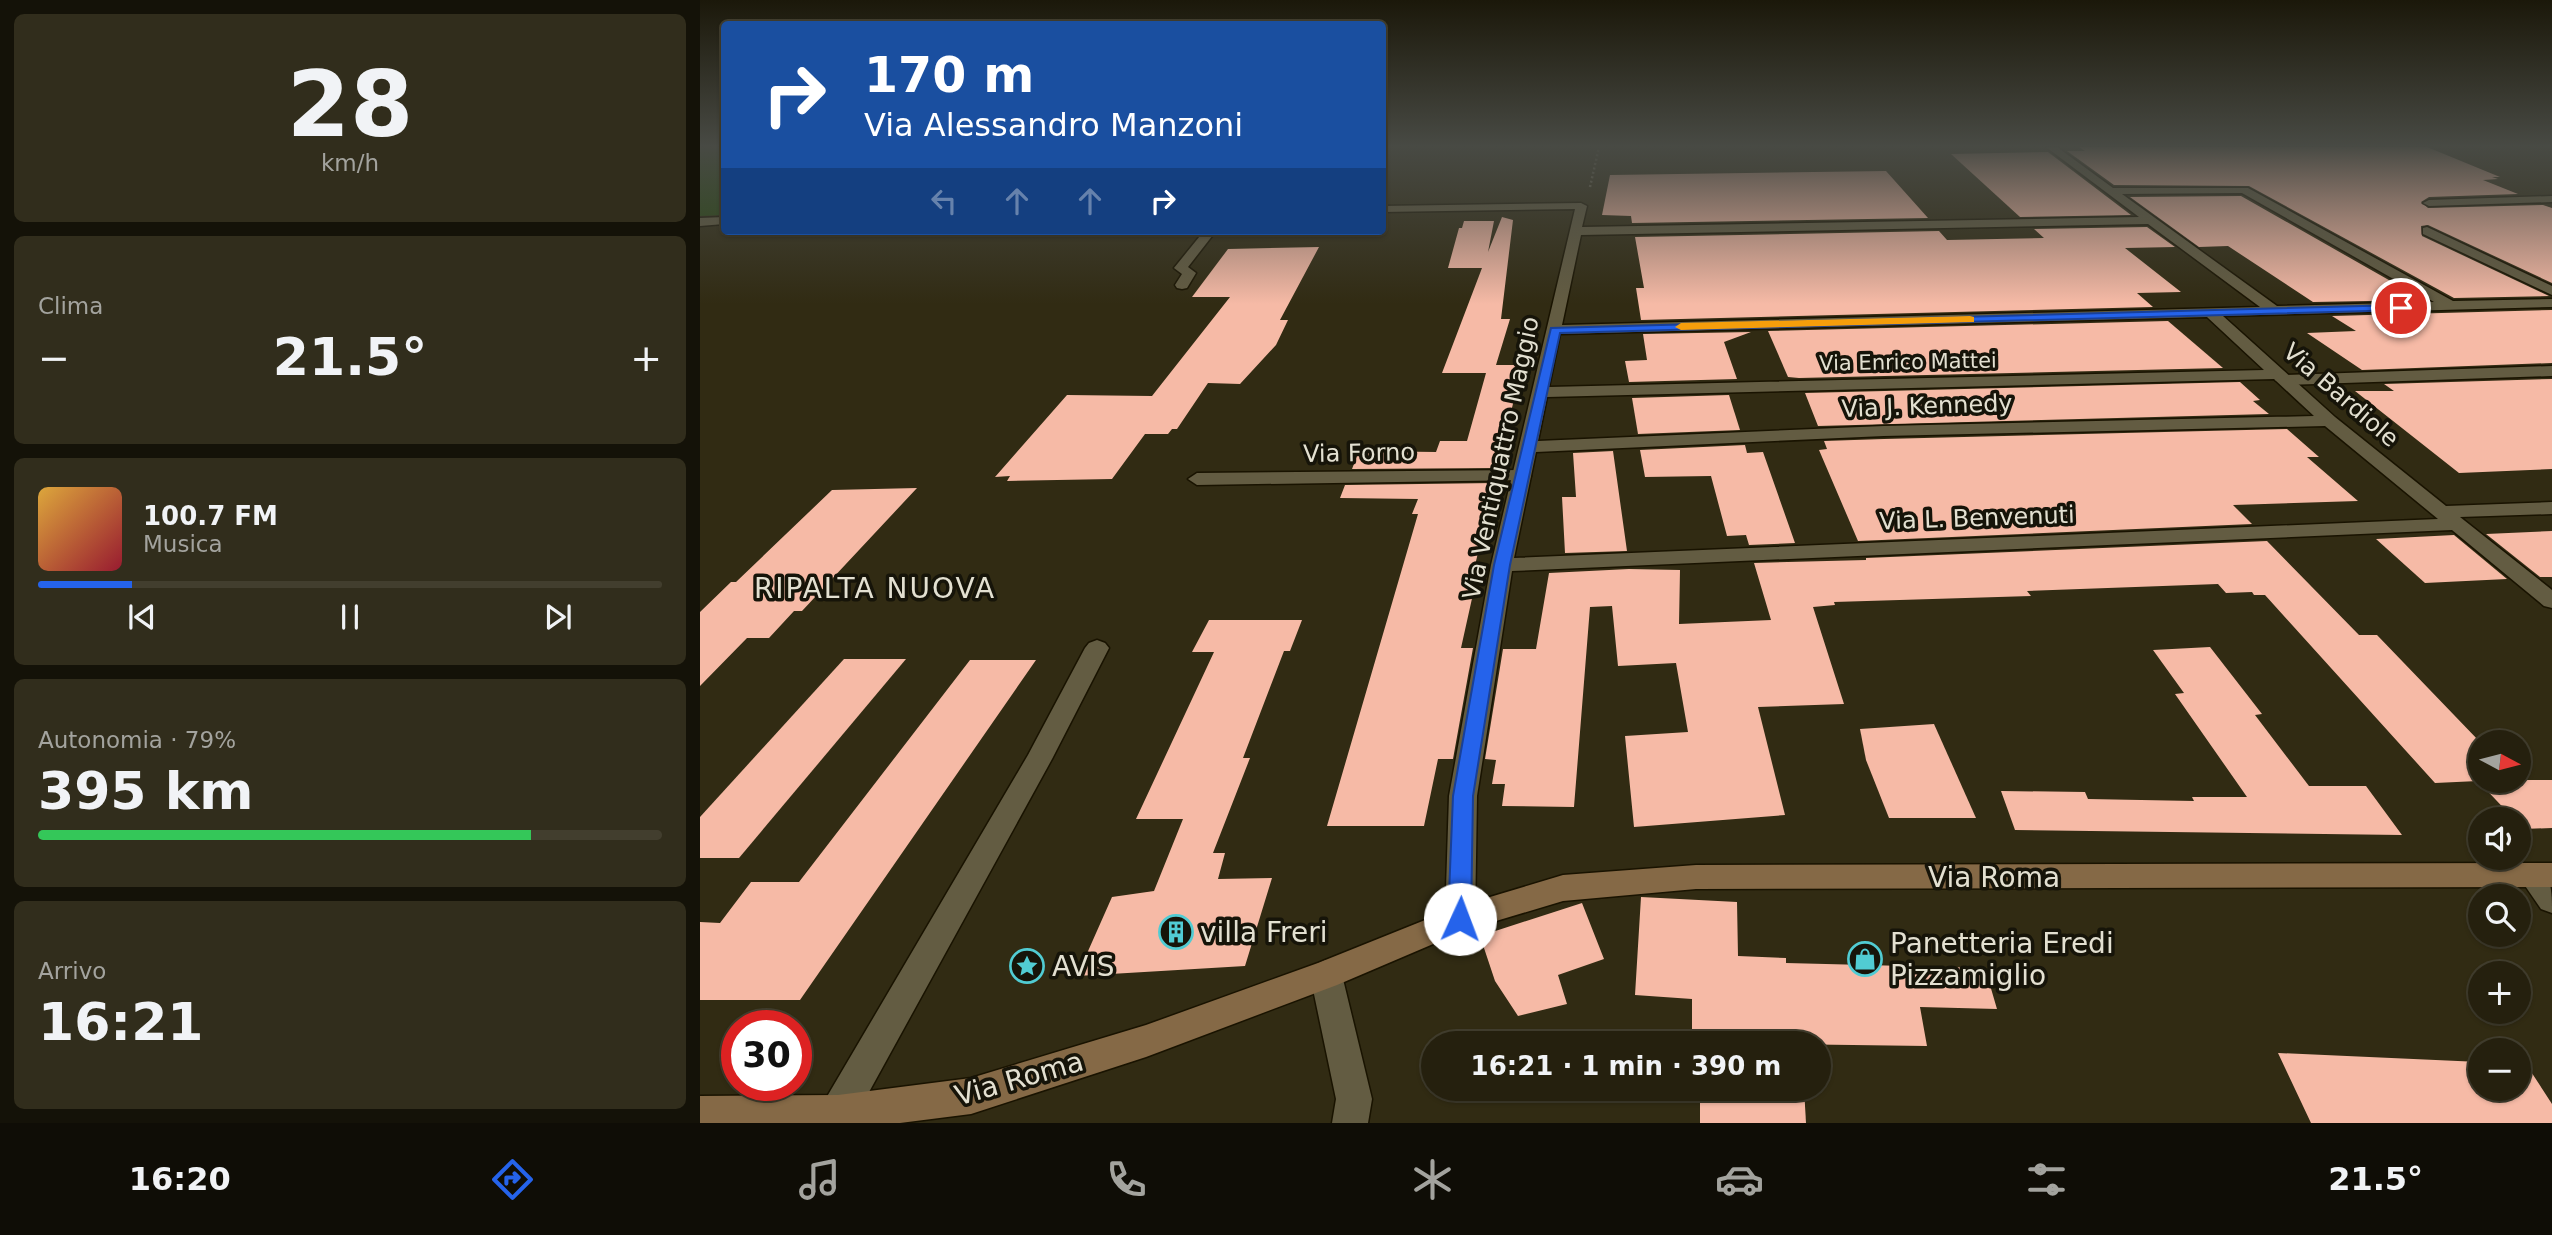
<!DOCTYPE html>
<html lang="it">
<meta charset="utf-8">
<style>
body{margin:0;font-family:"DejaVu Sans",sans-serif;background:#312d1c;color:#f1f3f6;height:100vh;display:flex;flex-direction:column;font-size:26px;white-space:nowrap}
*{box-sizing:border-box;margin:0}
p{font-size:23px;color:#a3a39e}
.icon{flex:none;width:38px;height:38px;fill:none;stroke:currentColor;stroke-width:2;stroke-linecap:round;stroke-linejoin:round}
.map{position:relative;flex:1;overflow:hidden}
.details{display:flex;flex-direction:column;gap:14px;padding:14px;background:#141208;width:700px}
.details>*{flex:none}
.banner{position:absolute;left:21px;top:21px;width:665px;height:214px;border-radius:7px;box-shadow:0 2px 5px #0004,0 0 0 2px #423e2e;background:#1a4fa0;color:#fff;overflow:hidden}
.needle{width:46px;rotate:97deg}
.buttons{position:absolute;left:1768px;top:730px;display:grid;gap:14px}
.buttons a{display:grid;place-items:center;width:63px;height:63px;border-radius:50%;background:#25200e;box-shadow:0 2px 5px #0004,0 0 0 2px #423e2e;font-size:35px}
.speed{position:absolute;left:21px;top:1010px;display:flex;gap:14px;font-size:35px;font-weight:700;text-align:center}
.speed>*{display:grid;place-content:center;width:91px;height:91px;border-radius:50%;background:#25200e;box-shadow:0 2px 5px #0004,0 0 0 2px #423e2e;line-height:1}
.speed .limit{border:10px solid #d22;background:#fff;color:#111}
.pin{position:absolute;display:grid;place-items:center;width:60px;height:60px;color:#fff;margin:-30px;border:4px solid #fff;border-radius:50%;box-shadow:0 2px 7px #0007}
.me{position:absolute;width:77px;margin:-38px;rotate:2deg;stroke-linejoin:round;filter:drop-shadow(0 0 5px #0008)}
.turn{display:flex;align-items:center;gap:24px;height:147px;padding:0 28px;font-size:32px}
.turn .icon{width:91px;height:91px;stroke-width:2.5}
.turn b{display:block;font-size:49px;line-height:60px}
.lanes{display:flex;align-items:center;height:66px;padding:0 28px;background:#0003;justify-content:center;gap:35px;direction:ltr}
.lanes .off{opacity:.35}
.big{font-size:52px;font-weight:700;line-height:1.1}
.details .card{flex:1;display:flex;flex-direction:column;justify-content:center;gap:10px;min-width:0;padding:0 24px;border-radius:10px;background:#312d1c}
.details .dial{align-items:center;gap:0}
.dial b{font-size:91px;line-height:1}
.song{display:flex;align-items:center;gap:21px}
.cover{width:84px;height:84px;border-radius:10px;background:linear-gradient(135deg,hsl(40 70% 55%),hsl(350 70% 35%))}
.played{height:7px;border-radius:4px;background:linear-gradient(90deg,#2563eb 15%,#423e2e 15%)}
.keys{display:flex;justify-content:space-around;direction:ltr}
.heat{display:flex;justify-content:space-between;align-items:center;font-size:38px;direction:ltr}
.charge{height:10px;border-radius:5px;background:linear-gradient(90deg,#34c759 79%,#423e2e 0)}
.trip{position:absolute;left:721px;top:1031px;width:410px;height:70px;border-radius:35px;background:#25200e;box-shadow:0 2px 5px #0004,0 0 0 2px #423e2e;font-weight:700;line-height:70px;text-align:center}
.tab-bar{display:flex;height:112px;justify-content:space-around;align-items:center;background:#0f0d06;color:#a3a39e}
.tab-bar .icon{width:49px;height:49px}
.tab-bar .selected{color:#2563eb}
.tab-bar b{font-size:32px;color:#f1f3f6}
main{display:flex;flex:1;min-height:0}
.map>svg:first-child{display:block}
.green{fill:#25480d}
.building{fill:#f6baa6}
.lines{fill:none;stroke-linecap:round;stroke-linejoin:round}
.lane-casing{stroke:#191300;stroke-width:3}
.street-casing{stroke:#191300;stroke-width:3}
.secondary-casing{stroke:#191300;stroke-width:3}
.path{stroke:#78735f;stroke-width:2.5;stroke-dasharray:2 2.5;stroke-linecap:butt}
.lane{fill:#635c42;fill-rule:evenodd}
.street{fill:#635c42;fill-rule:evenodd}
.secondary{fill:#856946;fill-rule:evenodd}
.route{fill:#2563eb;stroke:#184099;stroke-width:2}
.slow{fill:#f59e0b}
.labels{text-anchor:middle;stroke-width:7;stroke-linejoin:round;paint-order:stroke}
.far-street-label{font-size:21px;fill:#e3e0d1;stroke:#161409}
.street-label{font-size:24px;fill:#e3e0d1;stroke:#161409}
.quarter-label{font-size:28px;letter-spacing:2px;fill:#e3e0d1;stroke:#161409}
.near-street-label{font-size:28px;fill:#e3e0d1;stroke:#161409}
.near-poi-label{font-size:28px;fill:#e3e0d1;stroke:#161409;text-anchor:start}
</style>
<main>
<section class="details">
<div class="card dial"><b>28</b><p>km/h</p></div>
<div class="card"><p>Clima</p>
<div class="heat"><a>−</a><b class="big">21.5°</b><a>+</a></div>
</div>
<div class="card">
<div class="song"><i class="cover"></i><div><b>100.7 FM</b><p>Musica</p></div></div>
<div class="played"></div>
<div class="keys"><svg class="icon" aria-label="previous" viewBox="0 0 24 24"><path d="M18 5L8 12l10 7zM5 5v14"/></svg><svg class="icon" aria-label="pause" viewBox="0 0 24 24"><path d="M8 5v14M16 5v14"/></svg><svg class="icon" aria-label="next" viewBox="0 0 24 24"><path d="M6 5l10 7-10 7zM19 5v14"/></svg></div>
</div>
<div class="card"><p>Autonomia · 79%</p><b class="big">395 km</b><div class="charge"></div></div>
<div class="card"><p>Arrivo</p><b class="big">16:21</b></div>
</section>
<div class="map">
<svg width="1852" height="1123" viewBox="0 0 1852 1123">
<rect width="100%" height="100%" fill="#312b13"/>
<polygon class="green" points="0,147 24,147 24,215 0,216"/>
<g class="building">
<polygon points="1379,147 1727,147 1800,177 1792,177 1798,179 1783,180 1818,194 1729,197 1721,202 1728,208 1843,205 1852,208 1852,283 1728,225 1721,226 1722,236 1849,296 1754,298 1549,186 1414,185 1367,151 1385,151"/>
<polygon points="1348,152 1431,215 1320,217 1251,154"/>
<polygon points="1186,171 1228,218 932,223 931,216 902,215 910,175"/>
<polygon points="1541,196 1724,300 1613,302 1528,246 1499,247 1430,197"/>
<polygon points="802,217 813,220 801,319 810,319 796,365 822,365 798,468 652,469 659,451 736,452 740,441 767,441 786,373 742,373 782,268 748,268 759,228 762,228 764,221 794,221 788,252"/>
<polygon points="1447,227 1475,247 1425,248 1481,292 1437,293 1453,307 941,320 936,288 944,288 935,237 1239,231 1247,240 1344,238 1334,229"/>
<polygon points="619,247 580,320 588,320 576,345 540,384 508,383 477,429 472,429 468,434 445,434 412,479 307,481 310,476 295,477 367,395 452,396 530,297 492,297 528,249"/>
<polygon points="1852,310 1852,363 1662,370 1607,333 1656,331 1632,316"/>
<polygon points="1468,321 1523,368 1099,378 1088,377 1068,331"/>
<polygon points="1051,332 1024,342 1037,379 929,382 925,361 947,360 943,334"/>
<polygon points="1852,379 1852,469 1759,473 1655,391 1694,391 1684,384"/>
<polygon points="1540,382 1560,400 1553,401 1569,414 1118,426 1105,393"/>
<polygon points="1029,395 1040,430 938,434 932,398"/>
<polygon points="1587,429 1619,457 1607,457 1658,501 1533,505 1552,524 1158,541 1119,450 1127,449 1124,441 1184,439"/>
<polygon points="1045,445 1047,453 1063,452 1095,543 1049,545 1046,535 1027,536 1011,476 945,477 940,450"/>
<polygon points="913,451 927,551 865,553 862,497 876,497 873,453"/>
<polygon points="795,483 768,594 773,594 761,648 773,648 753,759 738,759 724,826 627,826 718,514 712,514 718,499 640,498 645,485"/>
<polygon points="217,488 102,611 94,611 69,638 47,638 0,686 0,612 31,582 36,582 132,490"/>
<polygon points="1852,531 1852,577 1840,577 1786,534"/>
<polygon points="1754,535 1807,579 1725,583 1676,539"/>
<polygon points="1567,541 1659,635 1677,635 1780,742 1780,780 1852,780 1852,828 1823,829 1818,824 1818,819 1814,819 1778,781 1735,783 1565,595 1554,595 1552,592 1526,593 1518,584 1327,591 1331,596 1134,602 1135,605 1113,607 1144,704 1058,707 1085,815 934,827 925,736 988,732 976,663 918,666 912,606 890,607 874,807 802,806 805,784 792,784 796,760 785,759 803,649 836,649 849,573 929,569 980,570 979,624 1071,620 1054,563 1166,560 1166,558"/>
<polygon points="509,620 602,620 590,651 584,651 543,758 550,758 513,853 525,853 518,879 572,878 545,966 377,976 412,897 454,891 483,819 436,819 514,652 492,652"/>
<polygon points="1510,647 1562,714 1555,715 1609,786 1666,786 1702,835 1315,830 1301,791 1385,792 1388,799 1494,801 1492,797 1547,797 1475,694 1484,693 1453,650"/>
<polygon points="144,659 206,659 39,858 0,858 0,817"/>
<polygon points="270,660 336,660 100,1000 0,1000 0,922 20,923 51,882 99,882"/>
<polygon points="1234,724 1276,818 1189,818 1166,760 1160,729"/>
<polygon points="941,897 1037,902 1038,956 1086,958 1086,963 1285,968 1297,1009 1220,1007 1227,1046 1001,1043 1001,1036 992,1035 992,999 935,995"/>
<polygon points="882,903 904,959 858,975 867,1004 818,1016 795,981 780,936"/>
<polygon points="1578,1053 1780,1062 1780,1088 1818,1088 1818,1064 1826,1064 1852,1104 1852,1123 1611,1123"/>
<polygon points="1000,1088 1104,1088 1106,1123 1000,1123"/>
</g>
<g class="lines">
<g class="lane-casing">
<g id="lane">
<polygon points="1852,366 1852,376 1583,385 1575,380 1583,375"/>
<polygon points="822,470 829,472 831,476 829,480 497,485 488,479 497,473"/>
<path d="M1834 865C1852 873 1852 892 1852 913L1841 909 1819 877 1824 868Z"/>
</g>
</g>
<g class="street-casing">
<g id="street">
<path d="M1346 147H1357L1413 188H1548L1753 301 1852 299V307L1523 316 1635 417 1746 506 1852 502V514L1760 517 1852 590V608L1844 606 1752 530 812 571 777 796 775 919 771 928 760 932 749 928 745 919 749 796 791 565 875 209 682 212V206L881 203 887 206 882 227 1439 217ZM1542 193 1734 302 1577 306 1422 194ZM1448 224 1560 307 862 325 881 235ZM1507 317 1564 370 849 387 860 334ZM1574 379 1614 416 1184 426 838 441 847 397ZM1625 426 1738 519 814 558 836 452 1184 436Z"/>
<polygon points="1852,196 1852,202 1729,206 1723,203 1729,200"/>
<polygon points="0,218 24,217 24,224 0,226"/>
<polygon points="1727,227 1852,286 1852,295 1723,234 1723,228"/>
<polygon points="504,231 516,231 488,267 496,273 487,288 482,289 477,288 475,285 482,274 474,268"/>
<polygon points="397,640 405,643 409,648 352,759 152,1123 124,1123 120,1113 125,1100 328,755 385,648 389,643"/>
<polygon points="626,960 637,965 642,975 672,1099 668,1123 632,1123 636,1099 610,975 615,965"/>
</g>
</g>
<g class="secondary-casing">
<polygon id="secondary" points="1852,863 1852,887 996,889 863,901 766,930 637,985 446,1057 271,1114 200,1123 0,1123 0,1096 138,1095 271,1078 446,1025 618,963 760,906 863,875 996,865"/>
</g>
<polyline class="path" points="890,187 899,147"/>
<use href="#lane" class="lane"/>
<use href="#street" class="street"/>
<use href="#secondary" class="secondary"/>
</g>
<linearGradient id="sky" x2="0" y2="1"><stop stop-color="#1b180a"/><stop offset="0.48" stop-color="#484a44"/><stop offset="1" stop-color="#484a44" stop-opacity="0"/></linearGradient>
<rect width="1852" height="304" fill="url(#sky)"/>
<polygon class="route" points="1701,305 1707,308 1705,310 860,333 810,565 773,796 771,919 768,926 760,929 751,926 748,919 753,796 794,565 851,328"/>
<polygon class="slow" points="1270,316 1274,317 1274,322 981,330 975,327 981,323"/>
<defs>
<g id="building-ring" transform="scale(1.75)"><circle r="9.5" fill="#161409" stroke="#51ccd3" stroke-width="1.5"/><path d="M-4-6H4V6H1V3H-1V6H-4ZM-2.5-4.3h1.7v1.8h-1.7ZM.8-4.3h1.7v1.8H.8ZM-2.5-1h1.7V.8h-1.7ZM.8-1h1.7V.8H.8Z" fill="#51ccd3"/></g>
<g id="shop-ring" transform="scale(1.75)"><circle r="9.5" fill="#161409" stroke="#51ccd3" stroke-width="1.5"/><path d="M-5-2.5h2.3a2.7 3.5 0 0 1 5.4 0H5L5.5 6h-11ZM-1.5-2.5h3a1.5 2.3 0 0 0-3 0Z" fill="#51ccd3"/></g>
<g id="sight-ring" transform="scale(1.75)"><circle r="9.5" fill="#161409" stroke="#51ccd3" stroke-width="1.5"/><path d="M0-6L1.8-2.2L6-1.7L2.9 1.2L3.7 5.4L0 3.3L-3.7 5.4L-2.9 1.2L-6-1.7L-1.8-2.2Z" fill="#51ccd3"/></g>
</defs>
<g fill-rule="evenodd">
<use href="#building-ring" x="476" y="932"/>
<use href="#shop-ring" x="1165" y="959"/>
<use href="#sight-ring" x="327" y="966"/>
</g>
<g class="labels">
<g class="far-street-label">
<text transform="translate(1208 362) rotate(-1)" y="7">Via Enrico Mattei</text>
</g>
<g class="street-label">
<text transform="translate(1641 395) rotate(41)" y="8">Via Bardiole</text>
<text transform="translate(1227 406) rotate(-2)" y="8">Via J. Kennedy</text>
<text transform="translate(659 453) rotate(-1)" y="8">Via Forno</text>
<text transform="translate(801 458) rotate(-78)" y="8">Via Ventiquattro Maggio</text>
<text transform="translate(1277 518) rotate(-2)" y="8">Via L. Benvenuti</text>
</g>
<g class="quarter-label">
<text x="175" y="598">RIPALTA NUOVA</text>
</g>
<g class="near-street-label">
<text x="1294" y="887">Via Roma</text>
<text transform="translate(319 1078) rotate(-16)" y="10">Via Roma</text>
</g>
<g class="near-poi-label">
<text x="500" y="942">villa Freri</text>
<text x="1190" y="953">Panetteria Eredi<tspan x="1190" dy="32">Pizzamiglio</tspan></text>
<text x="352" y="976">AVIS</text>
</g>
</g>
</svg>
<div class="buttons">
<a><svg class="needle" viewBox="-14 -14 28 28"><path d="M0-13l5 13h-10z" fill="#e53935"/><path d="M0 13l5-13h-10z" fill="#a3a39e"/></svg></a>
<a><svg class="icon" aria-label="sound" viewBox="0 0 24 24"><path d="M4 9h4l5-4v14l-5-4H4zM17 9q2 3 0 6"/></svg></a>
<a><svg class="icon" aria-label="search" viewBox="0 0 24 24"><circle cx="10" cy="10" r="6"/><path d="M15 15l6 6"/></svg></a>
<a>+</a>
<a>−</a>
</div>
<div class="speed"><div class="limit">30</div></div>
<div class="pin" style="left:1701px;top:308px;background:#d93025"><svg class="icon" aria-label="arrive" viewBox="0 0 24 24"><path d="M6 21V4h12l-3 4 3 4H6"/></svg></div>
<svg class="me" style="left:760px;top:919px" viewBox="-20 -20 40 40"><circle r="19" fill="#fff"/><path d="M0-13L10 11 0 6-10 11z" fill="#2563eb"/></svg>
<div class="trip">16:21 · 1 min · 390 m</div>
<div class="banner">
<div class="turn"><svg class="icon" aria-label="right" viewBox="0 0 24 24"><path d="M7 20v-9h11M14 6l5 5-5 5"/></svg><div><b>170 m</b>Via Alessandro Manzoni</div></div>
<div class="lanes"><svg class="icon off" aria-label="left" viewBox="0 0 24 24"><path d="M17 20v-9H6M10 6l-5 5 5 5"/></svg><svg class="icon off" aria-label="ahead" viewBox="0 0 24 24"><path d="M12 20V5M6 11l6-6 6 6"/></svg><svg class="icon off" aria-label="ahead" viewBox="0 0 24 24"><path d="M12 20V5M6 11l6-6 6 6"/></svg><svg class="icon" aria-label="right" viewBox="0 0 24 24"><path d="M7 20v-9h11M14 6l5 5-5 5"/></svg></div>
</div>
</div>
</main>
<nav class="tab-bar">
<b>16:20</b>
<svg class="icon selected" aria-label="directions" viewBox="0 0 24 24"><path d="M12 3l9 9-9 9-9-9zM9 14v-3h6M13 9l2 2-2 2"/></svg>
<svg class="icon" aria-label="music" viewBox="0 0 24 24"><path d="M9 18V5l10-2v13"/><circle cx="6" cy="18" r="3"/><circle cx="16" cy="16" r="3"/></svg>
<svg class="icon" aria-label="phone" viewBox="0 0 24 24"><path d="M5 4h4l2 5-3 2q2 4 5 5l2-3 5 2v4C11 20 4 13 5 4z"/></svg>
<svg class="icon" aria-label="climate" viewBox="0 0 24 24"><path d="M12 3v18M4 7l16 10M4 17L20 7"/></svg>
<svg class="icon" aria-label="car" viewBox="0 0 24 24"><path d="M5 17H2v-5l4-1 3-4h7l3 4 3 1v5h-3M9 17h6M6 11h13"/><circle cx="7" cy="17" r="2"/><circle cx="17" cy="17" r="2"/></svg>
<svg class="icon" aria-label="filters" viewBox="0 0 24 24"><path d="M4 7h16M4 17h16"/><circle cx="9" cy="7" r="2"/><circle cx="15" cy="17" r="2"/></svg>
<b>21.5°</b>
</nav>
